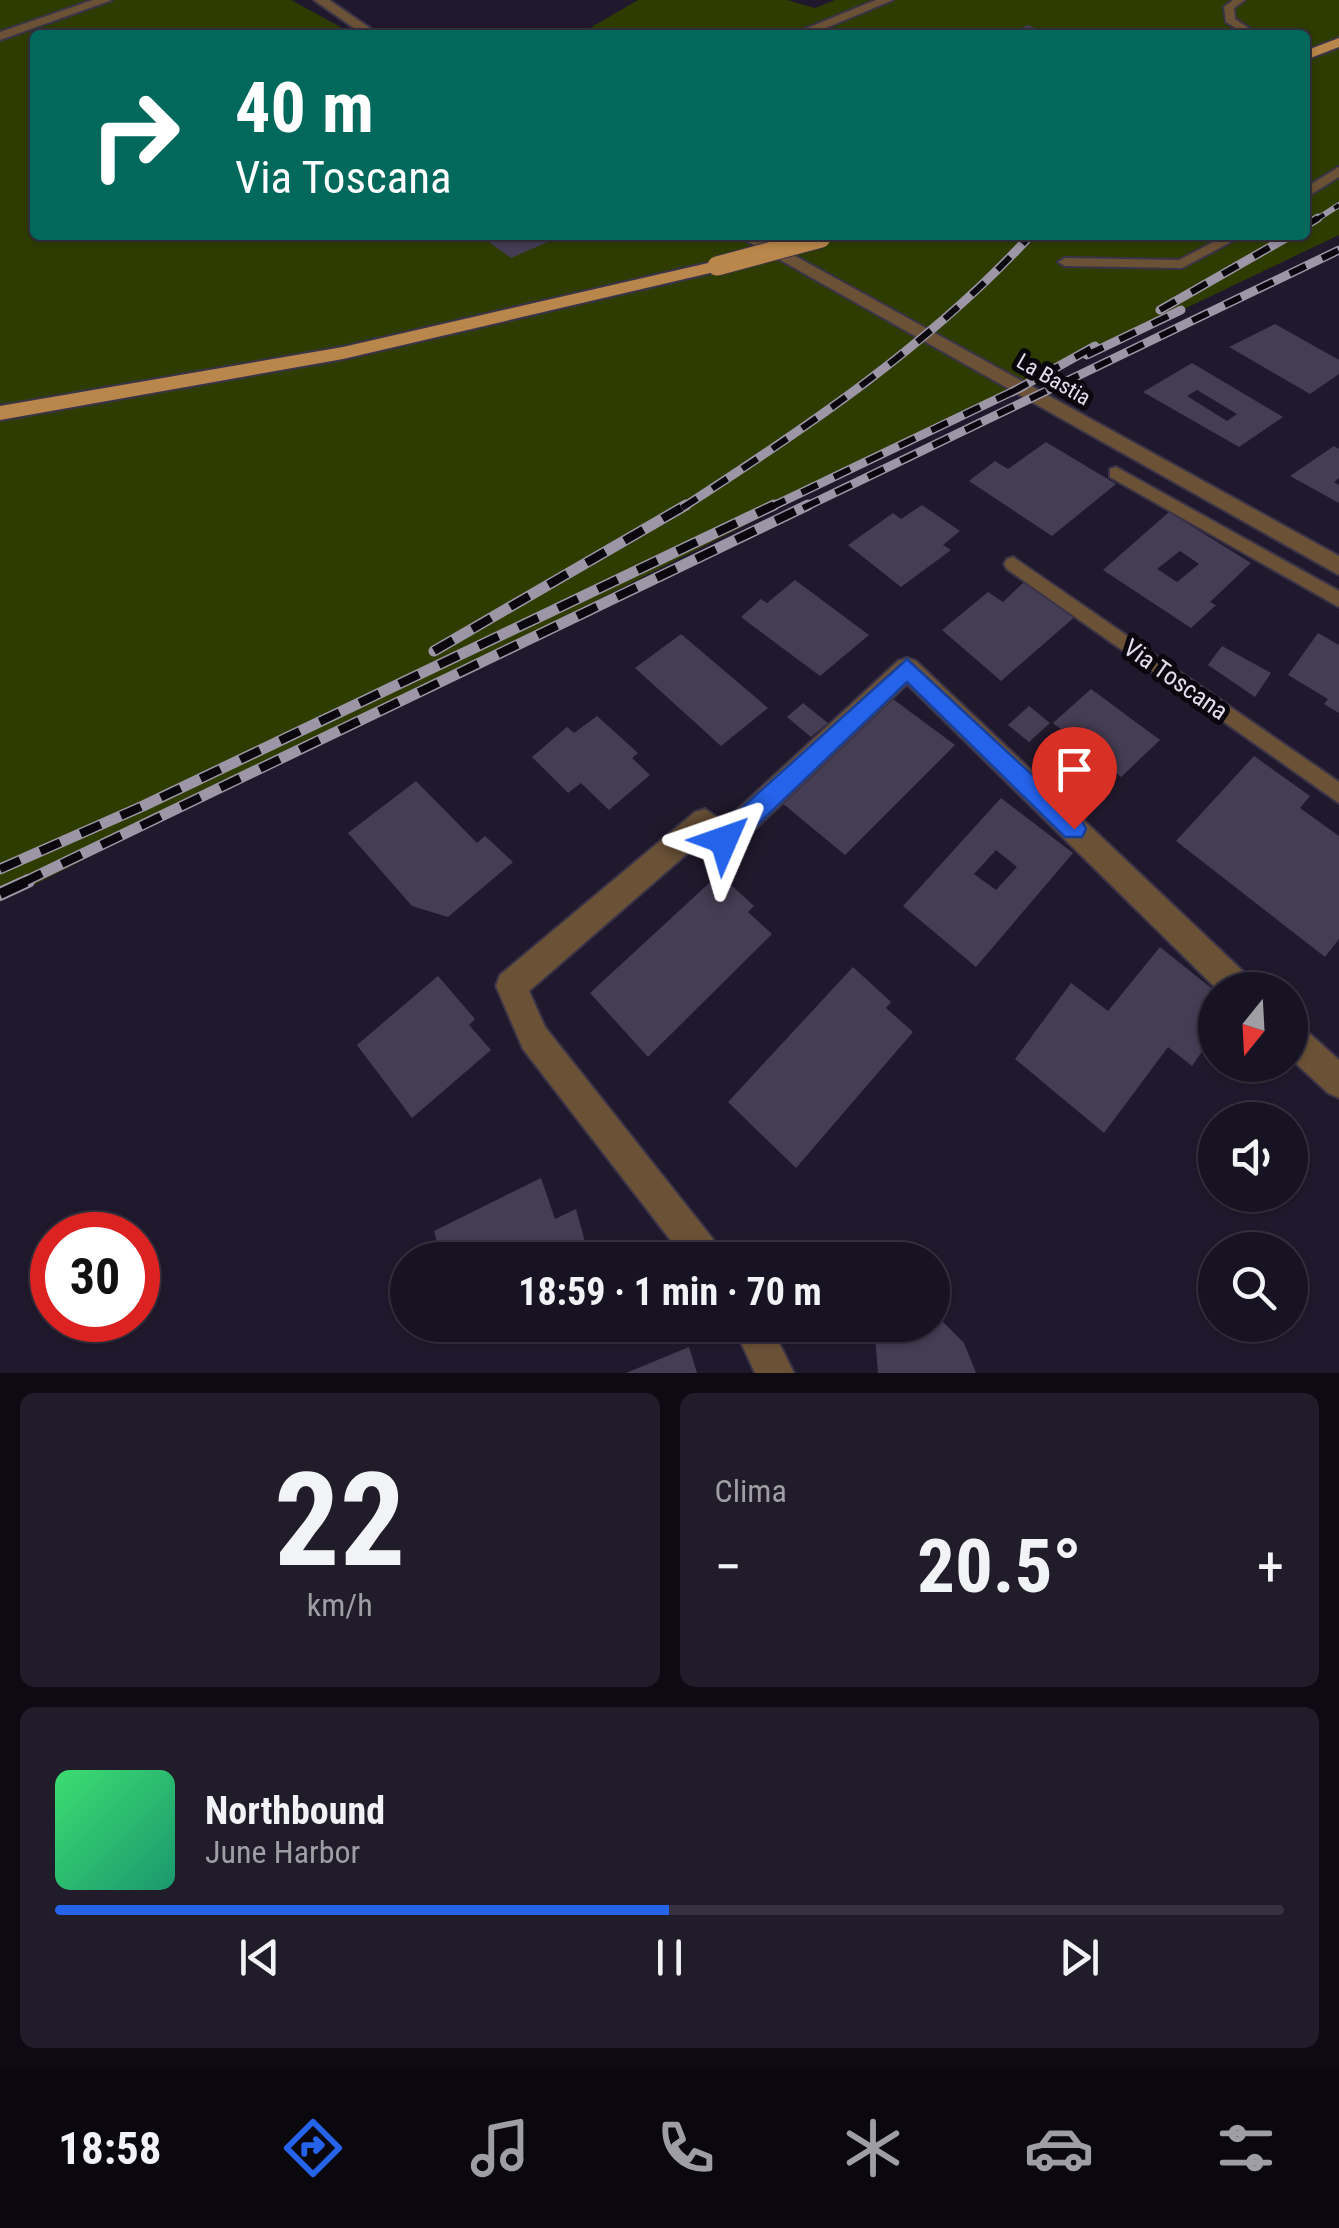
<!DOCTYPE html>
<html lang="it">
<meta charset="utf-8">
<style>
body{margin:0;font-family:"Roboto Condensed",sans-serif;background:#211c2a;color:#f1f3f6;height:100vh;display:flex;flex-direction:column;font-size:38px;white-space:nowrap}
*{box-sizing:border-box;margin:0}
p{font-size:32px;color:#9f9ea5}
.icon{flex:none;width:55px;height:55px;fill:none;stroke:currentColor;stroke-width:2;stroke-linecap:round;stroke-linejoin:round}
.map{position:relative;height:1373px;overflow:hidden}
.panel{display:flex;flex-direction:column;gap:20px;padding:20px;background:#0d0a13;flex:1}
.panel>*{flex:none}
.top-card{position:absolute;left:30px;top:30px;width:1280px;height:210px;border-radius:10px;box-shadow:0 2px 8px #0004,0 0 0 2px #363240;background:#00695c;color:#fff;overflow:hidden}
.needle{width:65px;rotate:198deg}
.controls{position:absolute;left:1198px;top:972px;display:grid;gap:20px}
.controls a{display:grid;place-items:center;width:110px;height:110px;border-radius:50%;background:#181322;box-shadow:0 2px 8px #0004,0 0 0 2px #363240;font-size:50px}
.speed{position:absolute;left:30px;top:1212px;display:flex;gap:20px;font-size:50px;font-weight:700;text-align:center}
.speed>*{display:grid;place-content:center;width:130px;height:130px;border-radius:50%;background:#181322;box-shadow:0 2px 8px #0004,0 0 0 2px #363240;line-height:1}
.speed .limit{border:15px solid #d22;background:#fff;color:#111}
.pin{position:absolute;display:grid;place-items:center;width:85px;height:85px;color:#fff;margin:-102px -42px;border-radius:50% 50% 50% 0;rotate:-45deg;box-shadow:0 0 10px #0007}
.pin .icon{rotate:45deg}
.me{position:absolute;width:110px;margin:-55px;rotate:47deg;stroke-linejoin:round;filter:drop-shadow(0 0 8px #0008)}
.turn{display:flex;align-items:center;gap:35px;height:210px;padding:0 40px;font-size:45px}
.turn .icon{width:130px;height:130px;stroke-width:2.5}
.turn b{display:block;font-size:70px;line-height:85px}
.big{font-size:75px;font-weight:700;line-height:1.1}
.panel .tile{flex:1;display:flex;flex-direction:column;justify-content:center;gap:15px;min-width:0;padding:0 35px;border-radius:15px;background:#211c2a}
.panel .dial{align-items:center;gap:0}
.dial b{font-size:130px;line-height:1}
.song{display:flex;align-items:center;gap:30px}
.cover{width:120px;height:120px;border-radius:15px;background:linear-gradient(135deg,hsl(140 70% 55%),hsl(160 70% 35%))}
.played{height:10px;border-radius:5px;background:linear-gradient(90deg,#2563eb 50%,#363240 50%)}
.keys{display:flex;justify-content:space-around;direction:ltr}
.heat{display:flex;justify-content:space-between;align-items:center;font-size:55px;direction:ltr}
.panel .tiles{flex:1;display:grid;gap:20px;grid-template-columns:1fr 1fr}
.tile:last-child{grid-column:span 2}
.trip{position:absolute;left:390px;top:1242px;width:560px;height:100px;border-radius:50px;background:#181322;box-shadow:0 2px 8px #0004,0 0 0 2px #363240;font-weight:700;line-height:100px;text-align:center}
.dock{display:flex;height:160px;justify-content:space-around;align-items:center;background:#0a080e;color:#9f9ea5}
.dock .icon{width:70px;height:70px}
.dock .on{color:#2563eb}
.dock b{font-size:45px;color:#f1f3f6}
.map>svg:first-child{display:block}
.green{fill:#2e3c00}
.building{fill:#453d54;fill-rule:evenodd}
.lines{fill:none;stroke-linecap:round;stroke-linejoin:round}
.service-casing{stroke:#3b3448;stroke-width:4}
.minor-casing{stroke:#3b3448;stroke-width:4}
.primary-casing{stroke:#3b3448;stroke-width:4}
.service{fill:#6b5237;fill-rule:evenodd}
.minor{fill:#6b5237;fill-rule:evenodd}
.primary{fill:#b9864b;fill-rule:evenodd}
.rail-far3-casing{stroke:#9c96a7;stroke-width:6}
.rail-far2-casing{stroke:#9c96a7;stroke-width:9}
.rail-far1-casing{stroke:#9c96a7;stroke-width:11}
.rail-casing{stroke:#9c96a7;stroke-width:14}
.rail-far3{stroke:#09060e;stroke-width:4;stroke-dasharray:12;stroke-linecap:butt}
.rail-far2{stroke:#09060e;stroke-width:6;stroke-dasharray:18;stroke-linecap:butt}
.rail-far1{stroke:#09060e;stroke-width:8;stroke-dasharray:22;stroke-linecap:butt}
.rail{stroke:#09060e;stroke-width:10;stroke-dasharray:29;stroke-linecap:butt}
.primary-bridge-casing{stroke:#3b3448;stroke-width:21;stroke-linecap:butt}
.primary-bridge{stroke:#b9864b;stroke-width:19}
.route{fill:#2563eb;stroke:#184099;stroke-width:2.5}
.labels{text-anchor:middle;stroke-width:10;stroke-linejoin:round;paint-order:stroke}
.far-street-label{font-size:22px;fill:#e2ddec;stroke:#09060e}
.street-label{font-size:25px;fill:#e2ddec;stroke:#09060e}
</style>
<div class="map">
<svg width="1339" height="1373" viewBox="0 0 1339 1373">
<rect width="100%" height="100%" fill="#20192d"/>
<polygon class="green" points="0,0 291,0 355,35 35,35 35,235 1305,235 1305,35 578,35 638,0 787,0 815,8 835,0 1339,0 1339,235 997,398 0,902"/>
<g class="building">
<polygon points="1028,25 1051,35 1005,35"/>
<polygon points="479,235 564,235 511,258"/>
<polygon points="1275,324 1339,360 1339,374 1310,394 1229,347"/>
<path d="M1192 363 1283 417 1239 447 1143 392ZM1197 390 1237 414 1227 421 1187 396Z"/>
<polygon points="1046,442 1116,484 1052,536 969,481 995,461 1008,469"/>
<polygon points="1334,446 1339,449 1339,478 1334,482 1339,485 1339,503 1290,476"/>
<polygon points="922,505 960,531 943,545 951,550 901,587 848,545 893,513 901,519"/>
<path d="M1169 512 1251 563 1210 602 1216 605 1191 628 1103 570ZM1180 551 1199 564 1177 582 1157 569Z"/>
<polygon points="795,580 869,635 820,676 741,617 761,599 767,603"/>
<polygon points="1025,581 1077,615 1001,681 942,630 988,592 1003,602"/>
<polygon points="1318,633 1339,645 1339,713 1324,704 1328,699 1288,675"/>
<polygon points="681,634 768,708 721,746 635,668"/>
<polygon points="1222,646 1271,673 1255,697 1208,665"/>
<polygon points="1091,689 1160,740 1121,777 1053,723"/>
<polygon points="893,699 955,745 845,855 781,802"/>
<polygon points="803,703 828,723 811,737 787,717"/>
<polygon points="1029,706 1050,723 1029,742 1008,725"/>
<polygon points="597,716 638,753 632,758 650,775 609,810 581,783 568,793 532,757 567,727 574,733"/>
<polygon points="1254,756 1310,796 1300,808 1339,836 1339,939 1325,957 1176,841"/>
<polygon points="416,781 477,843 485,836 513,862 448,917 412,906 348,833"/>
<path d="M1001 798 1073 853 976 967 903 906ZM996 850 1017 867 996 890 974 874Z"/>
<polygon points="719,874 754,906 748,912 772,934 648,1057 590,993"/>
<polygon points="1160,947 1215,991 1215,1033 1192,1066 1168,1047 1104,1133 1015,1059 1071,983 1108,1011"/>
<polygon points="853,967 891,1002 886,1008 913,1032 796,1168 728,1102"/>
<polygon points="438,976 475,1019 469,1025 491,1050 412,1118 357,1045"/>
<polygon points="541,1178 555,1219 576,1209 590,1260 442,1260 434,1231"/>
<polygon points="932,1311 964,1343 976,1373 878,1373 874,1325 932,1325"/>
<polygon points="689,1347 697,1373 626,1373"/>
</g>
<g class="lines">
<g class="service-casing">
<g id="service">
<polygon points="1233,0 1245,0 1234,8 1235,19 1259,35 1247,35 1226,22 1224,7"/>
<polygon points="1339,167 1339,177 1305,198 1305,188"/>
<polygon points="1227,235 1244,235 1182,268 1065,266 1058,262 1065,258 1179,260"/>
<polygon points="1116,467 1339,591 1339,607 1110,477 1110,469"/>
<polygon points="1013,557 1339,782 1339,803 1007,569 1004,564 1007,559"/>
</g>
</g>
<g class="minor-casing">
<g id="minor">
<polygon points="93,0 112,0 0,40 0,32"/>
<polygon points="314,0 329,0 380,35 364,35"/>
<polygon points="876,0 893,0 809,35 790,35"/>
<polygon points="736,235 757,235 1339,556 1339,575"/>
<polygon points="907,658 916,661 1251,979 1255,990 1218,990 907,684 734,849 724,853 704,839 529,991 545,1027 720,1248 726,1260 686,1260 523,1049 496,986 500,975 695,812 705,809 724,822 898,661"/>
<polygon points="1290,1021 1301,1026 1339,1060 1339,1098 1328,1093 1290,1058"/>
<polygon points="733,1325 770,1325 794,1373 755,1373"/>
</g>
</g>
<g class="primary-casing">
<g id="primary">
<polygon points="1339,38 1339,47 1305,60 1305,51"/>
<polygon points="717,261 723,262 723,270 343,359 0,420 0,406 343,347"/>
</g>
</g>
<use href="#service" class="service"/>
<use href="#minor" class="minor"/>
<use href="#primary" class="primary"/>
<g class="rail-far3-casing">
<polyline id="rail-far3" points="1314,221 1339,205"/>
</g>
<g class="rail-far2-casing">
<g id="rail-far2">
<polyline points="1305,226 1318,218"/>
<polyline points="1160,310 1291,235"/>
<polyline points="1087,355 1181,310"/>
<polyline points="1012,392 1095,346"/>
<path d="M682 508C806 428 931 344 1031 235"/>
<polyline points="769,508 1024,386"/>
<polyline points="803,508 1339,250"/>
</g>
</g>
<g class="rail-far1-casing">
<g id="rail-far1">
<polyline points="434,651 686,505"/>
<polyline points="0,869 143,806 774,505"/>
<polyline points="22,883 808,505"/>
</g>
</g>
<g class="rail-casing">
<polyline id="rail" points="0,894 28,881"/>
</g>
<use href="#rail-far3" class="rail-far3"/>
<use href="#rail-far2" class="rail-far2"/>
<use href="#rail-far1" class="rail-far1"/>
<use href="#rail" class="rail"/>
<g class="primary-bridge-casing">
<polyline id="primary-bridge" points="717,266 821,238"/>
</g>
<use href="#primary-bridge" class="primary-bridge"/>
</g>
<polygon class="route" points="907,659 1082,821 1086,829 1082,837 1065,837 907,682 733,848 715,848 711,840 715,832"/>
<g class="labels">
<g class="far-street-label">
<text transform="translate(1054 379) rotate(30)" y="8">La Bastia</text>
</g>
<g class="street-label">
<text transform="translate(1176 679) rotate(35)" y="9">Via Toscana</text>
</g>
</g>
</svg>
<div class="controls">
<a><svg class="needle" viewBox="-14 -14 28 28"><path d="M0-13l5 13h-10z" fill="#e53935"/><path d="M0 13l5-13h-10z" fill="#9f9ea5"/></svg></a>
<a><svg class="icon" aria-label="sound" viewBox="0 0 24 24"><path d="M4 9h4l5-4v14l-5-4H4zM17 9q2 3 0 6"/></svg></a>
<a><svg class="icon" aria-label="search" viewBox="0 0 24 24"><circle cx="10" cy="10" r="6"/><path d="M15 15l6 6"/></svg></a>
</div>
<div class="speed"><div class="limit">30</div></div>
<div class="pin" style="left:1074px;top:829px;background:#d93025"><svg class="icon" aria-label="arrive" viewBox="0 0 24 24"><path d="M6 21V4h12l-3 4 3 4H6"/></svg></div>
<svg class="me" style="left:724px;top:840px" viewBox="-20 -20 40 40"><path d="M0-17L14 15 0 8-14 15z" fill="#2563eb" stroke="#fff" stroke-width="4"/></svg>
<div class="trip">18:59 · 1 min · 70 m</div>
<div class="top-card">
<div class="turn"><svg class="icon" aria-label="right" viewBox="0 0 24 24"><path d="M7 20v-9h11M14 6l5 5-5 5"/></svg><div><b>40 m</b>Via Toscana</div></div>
</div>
</div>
<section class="panel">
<div class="tiles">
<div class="tile dial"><b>22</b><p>km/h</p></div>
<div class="tile"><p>Clima</p>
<div class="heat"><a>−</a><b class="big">20.5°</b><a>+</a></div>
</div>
<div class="tile">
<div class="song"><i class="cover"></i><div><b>Northbound</b><p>June Harbor</p></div></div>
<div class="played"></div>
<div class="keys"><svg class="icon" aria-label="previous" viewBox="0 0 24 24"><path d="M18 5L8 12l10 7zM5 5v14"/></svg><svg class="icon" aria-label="pause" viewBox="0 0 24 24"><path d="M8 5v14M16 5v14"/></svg><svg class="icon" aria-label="next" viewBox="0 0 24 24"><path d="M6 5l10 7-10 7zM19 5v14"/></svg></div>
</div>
</div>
</section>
<nav class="dock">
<b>18:58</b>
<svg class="icon on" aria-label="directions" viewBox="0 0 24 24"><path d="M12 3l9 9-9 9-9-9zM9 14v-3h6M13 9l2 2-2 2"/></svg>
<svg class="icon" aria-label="music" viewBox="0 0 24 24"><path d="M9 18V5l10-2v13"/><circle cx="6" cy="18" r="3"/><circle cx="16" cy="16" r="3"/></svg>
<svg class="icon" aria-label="phone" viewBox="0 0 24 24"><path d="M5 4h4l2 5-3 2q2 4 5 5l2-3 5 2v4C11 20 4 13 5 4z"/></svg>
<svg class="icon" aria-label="climate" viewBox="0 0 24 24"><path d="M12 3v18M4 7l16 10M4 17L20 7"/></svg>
<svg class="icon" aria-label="car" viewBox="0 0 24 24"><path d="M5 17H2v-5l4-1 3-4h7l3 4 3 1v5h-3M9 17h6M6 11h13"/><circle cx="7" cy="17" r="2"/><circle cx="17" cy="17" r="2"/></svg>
<svg class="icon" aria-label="filters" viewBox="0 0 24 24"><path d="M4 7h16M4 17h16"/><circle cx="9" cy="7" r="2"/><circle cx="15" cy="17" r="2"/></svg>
</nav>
